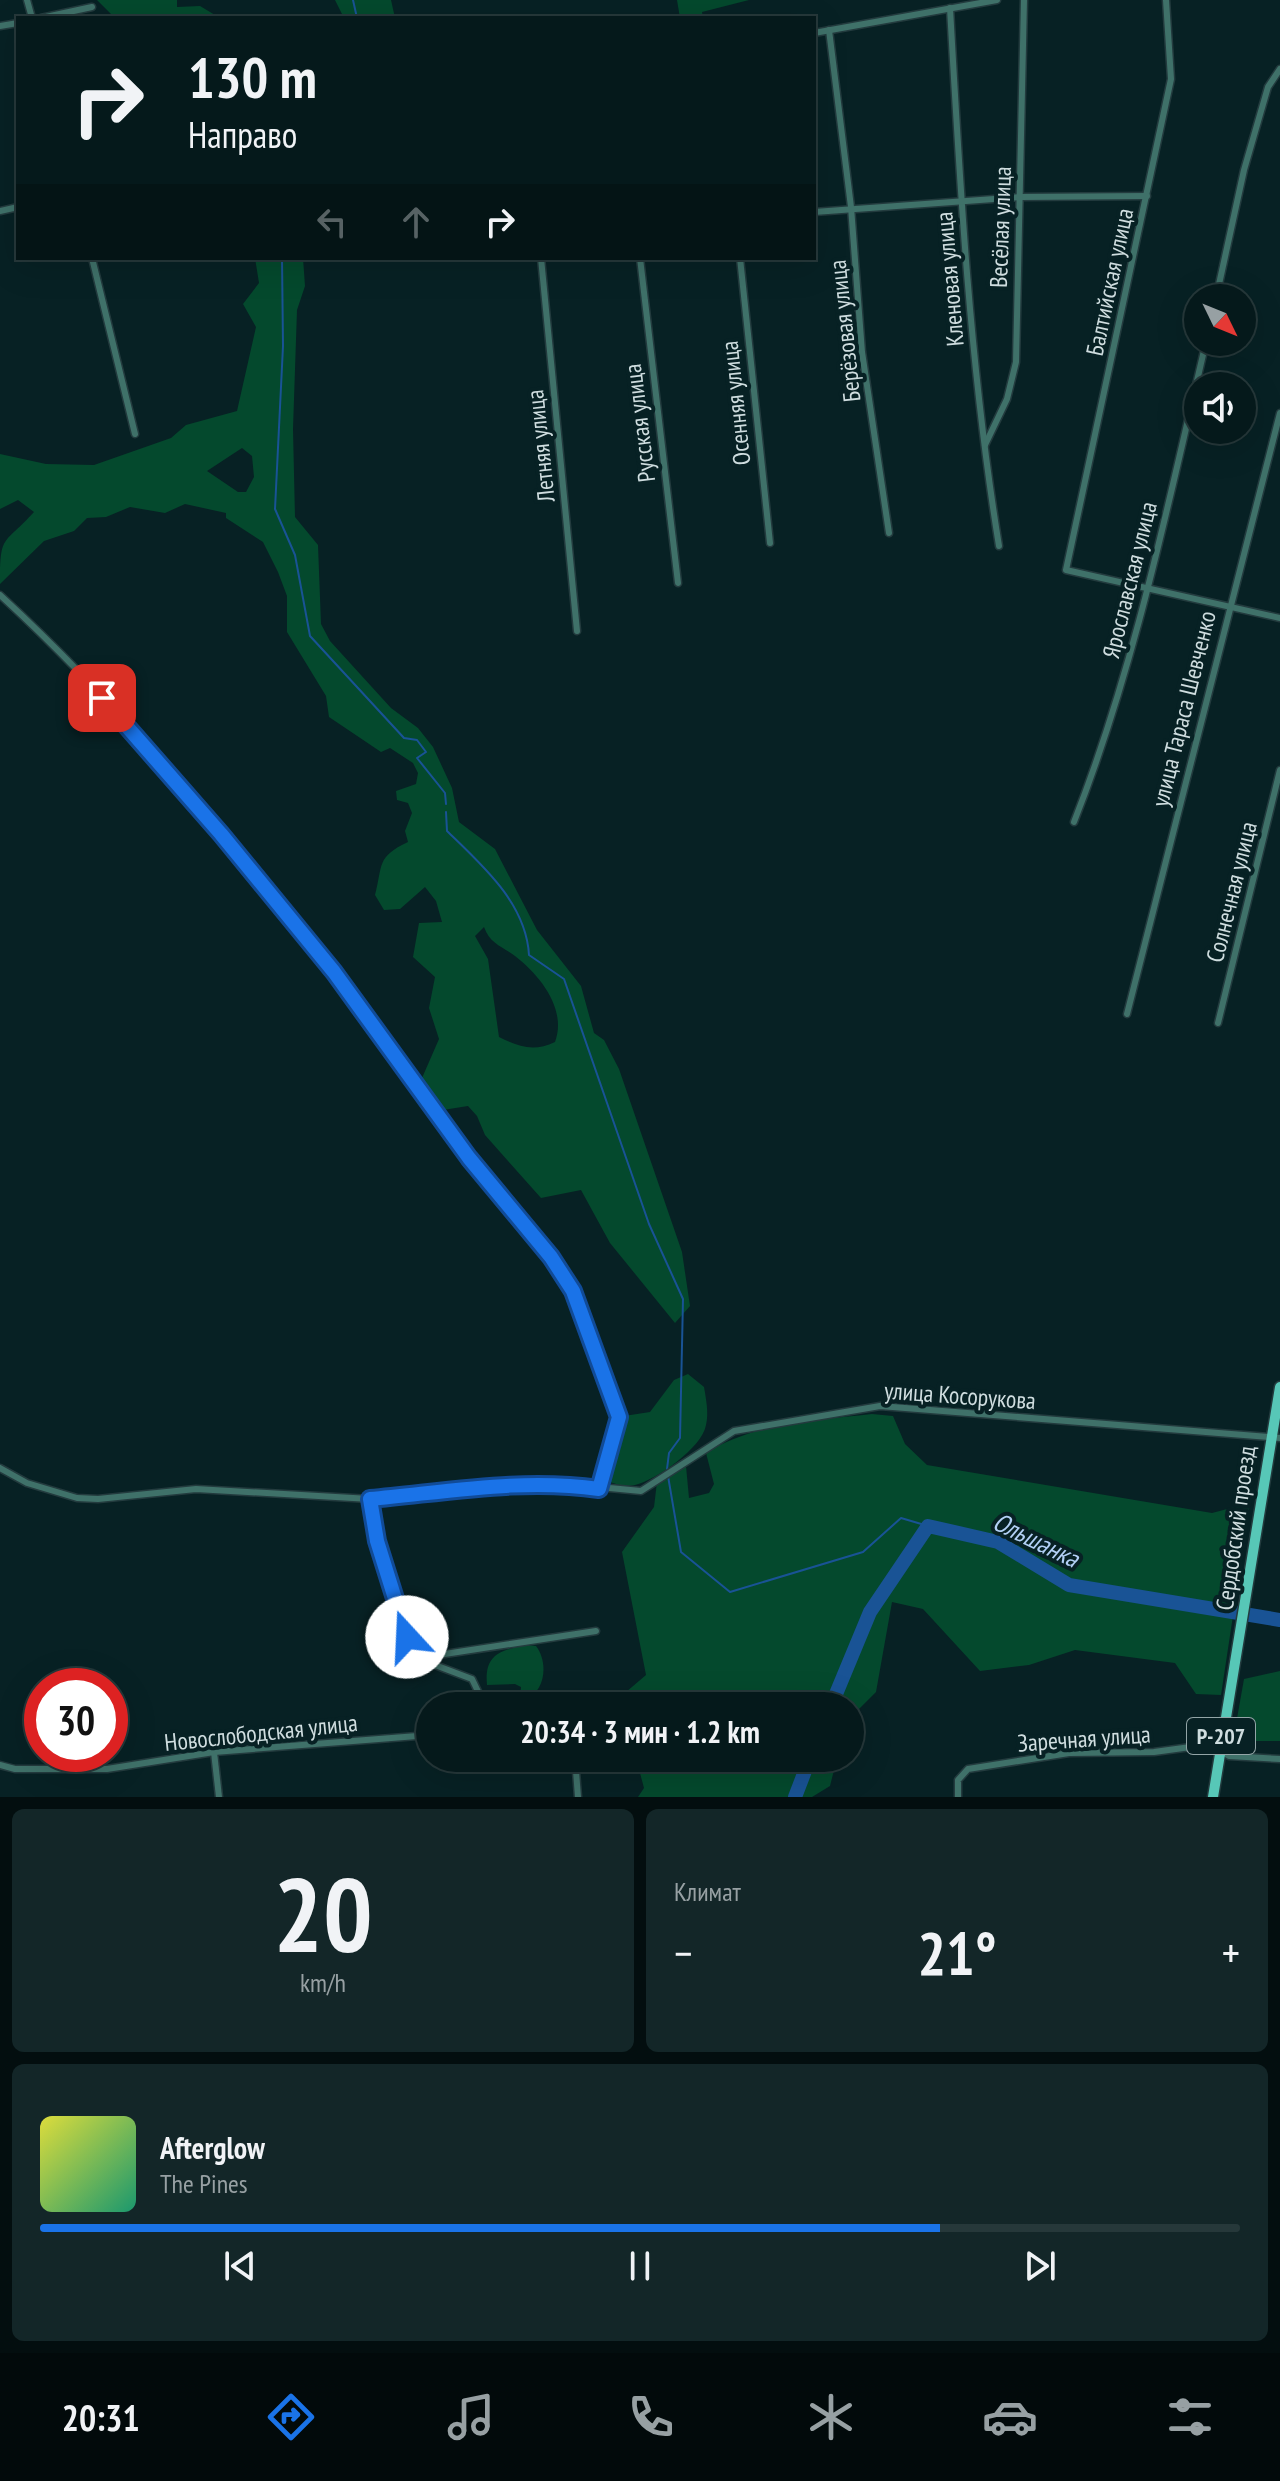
<!DOCTYPE html>
<html lang="ru">
<meta charset="utf-8">
<style>
body{margin:0;font-family:"PT Sans Narrow",sans-serif;background:#132628;color:#f1f3f6;height:100vh;display:flex;flex-direction:column;font-size:30px;white-space:nowrap}
*{box-sizing:border-box;margin:0}
p{font-size:26px;color:#97a0a3}
.icon{flex:none;width:44px;height:44px;fill:none;stroke:currentColor;stroke-width:2;stroke-linecap:round;stroke-linejoin:round}
.map{position:relative;height:1797px;overflow:hidden}
.details{display:flex;flex-direction:column;gap:12px;padding:12px;background:#030e0f;flex:1}
.details>*{flex:none}
.hud{position:absolute;left:16px;top:16px;width:800px;height:244px;border-radius:0px;box-shadow:0 8px 32px #0002,0 0 0 2px #26383a;background:#05191b;color:#f1f3f6;overflow:hidden}
.needle{width:52px;rotate:133deg}
.controls{position:absolute;left:1184px;top:284px;display:grid;gap:16px}
.controls a{display:grid;place-items:center;width:72px;height:72px;border-radius:50%;background:#05191b;box-shadow:0 8px 32px #0002,0 0 0 2px #26383a;font-size:40px}
.speed{position:absolute;left:24px;top:1668px;display:flex;gap:16px;font-size:40px;font-weight:700;text-align:center}
.speed>*{display:grid;place-content:center;width:104px;height:104px;border-radius:50%;background:#05191b;box-shadow:0 8px 32px #0002,0 0 0 2px #26383a;line-height:1}
.speed .limit{border:12px solid #d22;background:#fff;color:#111}
.pin{position:absolute;display:grid;place-items:center;width:68px;height:68px;color:#fff;margin:-34px;border-radius:16px;box-shadow:0 4px 12px #0006}
.me{position:absolute;width:88px;margin:-44px;rotate:340deg;stroke-linejoin:round;filter:drop-shadow(0 0 6px #0008)}
.turn{display:flex;align-items:center;gap:28px;height:168px;padding:0 40px;font-size:36px}
.turn .icon{width:104px;height:104px;stroke-width:2.5}
.turn b{display:block;font-size:56px;line-height:68px}
.lanes{display:flex;align-items:center;height:76px;padding:0 40px;background:#0003;justify-content:center;gap:40px;direction:ltr}
.lanes .off{opacity:.35}
.big{font-size:60px;font-weight:800;line-height:1.1}
.details .card{flex:1;display:flex;flex-direction:column;justify-content:center;gap:12px;min-width:0;padding:0 28px;border-radius:12px;background:#132628}
.details .dial{align-items:center;gap:0}
.dial b{font-size:104px;line-height:1}
.song{display:flex;align-items:center;gap:24px}
.cover{width:96px;height:96px;border-radius:12px;background:linear-gradient(135deg,hsl(60 70% 55%),hsl(160 70% 35%))}
.played{height:8px;border-radius:4px;background:linear-gradient(90deg,#1a73e8 75%,#26383a 75%)}
.keys{display:flex;justify-content:space-around;direction:ltr}
.heat{display:flex;justify-content:space-between;align-items:center;font-size:44px;direction:ltr}
.details .tiles{flex:1;display:grid;gap:12px;grid-template-columns:1fr 1fr}
.card:last-child{grid-column:span 2}
.trip{position:absolute;left:416px;top:1692px;width:448px;height:80px;border-radius:40px;background:#05191b;box-shadow:0 8px 32px #0002,0 0 0 2px #26383a;font-weight:800;line-height:80px;text-align:center}
.dock{display:flex;height:128px;justify-content:space-around;align-items:center;background:#020a0b;color:#97a0a3}
.dock .icon{width:56px;height:56px}
.dock .current{color:#1a73e8}
.dock b{font-size:36px;color:#f1f3f6}
.map>svg:first-child{display:block}
.green{fill:#04492d;fill-rule:evenodd}
.lines{fill:none;stroke-linecap:round;stroke-linejoin:round}
.stream{stroke:#195395;stroke-width:2}
.river{stroke:#195395;stroke-width:14}
.street-casing{stroke:#233b3e;stroke-width:9}
.primary-casing{stroke:#233b3e;stroke-width:13}
.street{stroke:#3f7169;stroke-width:6}
.primary{stroke:#57c7b7;stroke-width:10}
.route-casing{stroke:#114b97;stroke-width:20}
.route{stroke:#1a73e8;stroke-width:14}
.labels{text-anchor:middle;stroke-width:8;stroke-linejoin:round;paint-order:stroke}
.shield{fill:#072124;stroke:#93a5a7;stroke-width:2}
.shield-label{font-size:22px;font-weight:bold;fill:#cfdddf}
.street-label{font-size:24px;fill:#cfdddf;stroke:#072124}
.water-label{font-size:26px;font-style:italic;fill:#b2d0f5;stroke:#072124}
</style>
<div class="map">
<svg width="1280" height="1797" viewBox="0 0 1280 1797">
<rect width="100%" height="100%" fill="#072124"/>
<g class="green">
<polygon points="97,0 177,0 177,7 200,6 220,18 115,18"/>
<polygon points="335,0 391,0 395,18 344,18"/>
<polygon points="677,0 749,0 702,12 703,18 652,18 680,18"/>
<path d="M255 258H303L305 286 297 310 293 429 295 517 318 545 321 624 330 641 391 708 418 728 433 747 452 788 459 822 495 849 537 930 581 986 594 1033 604 1040 619 1069 682 1252 690 1306 675 1323 610 1243 581 1190 541 1198 485 1135 477 1116 468 1106 443 1110 422 1078 439 1039 429 1008 435 977 413 957 419 923 442 922 436 901 425 887 400 909 384 910 375 895C383 865 376 857 408 842L405 831 412 813 408 803 397 800 396 791 416 784 418 773 413 763 390 748 381 752 329 717 326 696 287 632V596L278 572 263 542 226 518V513L185 504 165 513 130 507 106 517 87 518 74 531 44 541 0 584C0 533 3 546 34 512L18 500 0 509V454L46 464 94 465 171 438 186 425 237 411 256 327 243 304 259 283ZM242 448 252 456 254 477 246 492H238L207 471ZM484 927C490 944 502 946 515 956 541 976 567 1010 555 1042 534 1052 519 1047 499 1037L488 959 475 936Z"/>
<path d="M688 1374 704 1387C706 1399 709 1413 706 1425 702 1448 656 1480 635 1485 627 1487 618 1485 610 1482L607 1478 620 1450 624 1416 650 1412 674 1380Z"/>
<path d="M872 1414 893 1416 905 1444 927 1465 1212 1513 1250 1503 1221 1695 1196 1694 1175 1663 1075 1650 1029 1665 980 1671 923 1609 892 1602 876 1692 859 1709 850 1727V1706H621L619 1698 646 1675 622 1552 654 1507 657 1482 686 1466 689 1498 709 1493 714 1484 706 1453C753 1423 818 1420 872 1414Z"/>
<path d="M527 1645 536 1646C549 1663 545 1692 525 1700L520 1697 521 1687 515 1684 487 1685C484 1654 501 1650 527 1645Z"/>
<polygon points="1280,1671 1280,1741 1233,1741 1244,1679"/>
<polygon points="636,1758 837,1758 830,1786 812,1797 638,1797 644,1788"/>
</g>
<g class="lines">
<g class="stream">
<polyline points="353,0 357,18"/>
<polyline points="282,258 283,346 275,509 295,555 310,636 404,738 417,740 426,752 417,758 445,793 446,804"/>
<path d="M446 812 447 831C482 865 526 903 529 955L564 979 649 1224 683 1299 680 1438 669 1453 667 1469"/>
<polyline points="668,1476 681,1552 730,1592 863,1552 901,1518 928,1526"/>
</g>
<g class="river">
<polyline points="831,1706 870,1612 928,1526 998,1542 1069,1585 1280,1620"/>
<polyline points="795,1797 810,1758"/>
</g>
<g class="street-casing">
<g id="street">
<polyline points="27,0 32,18"/>
<polyline points="1166,0 1171,79 1066,570 1280,618"/>
<path d="M950 8C960 188 970 368 999 546"/>
<polyline points="41,18 92,7"/>
<polyline points="0,26 18,23"/>
<polyline points="829,30 851,207 862,352 889,533"/>
<polyline points="814,33 997,0"/>
<polyline points="0,211 18,207"/>
<polyline points="814,212 1021,197 1147,196"/>
<polyline points="92,258 135,434"/>
<polyline points="541,258 577,631"/>
<polyline points="640,258 678,583"/>
<polyline points="740,258 770,543"/>
<polyline points="1216,298 1244,170 1268,87 1280,69"/>
<polyline points="985,445 1007,399 1016,362 1024,0"/>
<path d="M0 595C171 752 318 949 453 1136 491 1188 539 1234 572 1289 591 1321 608 1376 618 1413 623 1436 607 1468 599 1489"/>
<path d="M1074 822C1135 667 1168 504 1206 342"/>
<polyline points="1127,1014 1280,413"/>
<polyline points="1218,1023 1280,770"/>
<polyline points="0,1468 27,1483 77,1498 98,1499 196,1489 370,1499 495,1485 557,1483 641,1491 734,1431 880,1406 1280,1438"/>
<polyline points="370,1499 397,1612 414,1656 425,1657 596,1631"/>
<polyline points="425,1657 435,1665 472,1679 485,1706"/>
<polyline points="214,1752 219,1797"/>
<polyline points="575,1758 578,1797"/>
<polyline points="0,1765 15,1769 107,1769 214,1752 430,1735"/>
<polyline points="958,1797 958,1780 968,1769 1069,1753 1154,1752 1198,1746 1218,1749 1229,1756 1280,1759"/>
</g>
</g>
<g class="primary-casing">
<polyline id="primary" points="1213,1797 1280,1387"/>
</g>
<use href="#street" class="street"/>
<use href="#primary" class="primary"/>
</g>
<g class="lines">
<g class="route-casing">
<path id="route" d="M102 698 221 834 334 972 469 1158 551 1257 573 1291 619 1417 599 1489C522 1478 447 1492 370 1499L377 1541 407 1637"/>
</g>
<use href="#route" class="route"/>
</g>
<g class="labels">
<rect class="shield" x="1187" y="1718" width="68" height="36" rx="6"/>
<g class="shield-label">
<text x="1221" y="1744">Р-207</text>
</g>
<g class="street-label">
<text transform="translate(1001 227) rotate(-88)" y="8">Весёлая улица</text>
<text transform="translate(950 279) rotate(-95)" y="8">Кленовая улица</text>
<text transform="translate(1110 282) rotate(-78)" y="8">Балтийская улица</text>
<text transform="translate(845 331) rotate(-96)" y="8">Берёзовая улица</text>
<text transform="translate(736 403) rotate(-96)" y="8">Осенняя улица</text>
<text transform="translate(640 423) rotate(-97)" y="8">Русская улица</text>
<text transform="translate(541 446) rotate(-96)" y="8">Летняя улица</text>
<text transform="translate(1130 580) rotate(-76)" y="8">Ярославская улица</text>
<text transform="translate(1184 709) rotate(-76)" y="8">улица Тараса Шевченко</text>
<text transform="translate(1232 892) rotate(-76)" y="8">Солнечная улица</text>
<text transform="translate(960 1396) rotate(4)" y="8">улица Косорукова</text>
<text transform="translate(1236 1528) rotate(-82)" y="8">Сердобский проезд</text>
<text transform="translate(261 1733) rotate(-6)" y="8">Новослободская улица</text>
<text transform="translate(1084 1739) rotate(-4)" y="8">Заречная улица</text>
</g>
<g class="water-label">
<text transform="translate(1036 1540) rotate(26)" y="9">Ольшанка</text>
</g>
</g>
</svg>
<div class="controls">
<a><svg class="needle" viewBox="-14 -14 28 28"><path d="M0-13l5 13h-10z" fill="#e53935"/><path d="M0 13l5-13h-10z" fill="#97a0a3"/></svg></a>
<a><svg class="icon" aria-label="sound" viewBox="0 0 24 24"><path d="M4 9h4l5-4v14l-5-4H4zM17 9q2 3 0 6"/></svg></a>
</div>
<div class="speed"><div class="limit">30</div></div>
<div class="pin" style="left:102px;top:698px;background:#d93025"><svg class="icon" aria-label="arrive" viewBox="0 0 24 24"><path d="M6 21V4h12l-3 4 3 4H6"/></svg></div>
<svg class="me" style="left:407px;top:1637px" viewBox="-20 -20 40 40"><circle r="19" fill="#fff"/><path d="M0-13L10 11 0 6-10 11z" fill="#1a73e8"/></svg>
<div class="trip">20:34 · 3 мин · 1.2 km</div>
<div class="hud">
<div class="turn"><svg class="icon" aria-label="right" viewBox="0 0 24 24"><path d="M7 20v-9h11M14 6l5 5-5 5"/></svg><div><b>130 m</b>Направо</div></div>
<div class="lanes"><svg class="icon off" aria-label="left" viewBox="0 0 24 24"><path d="M17 20v-9H6M10 6l-5 5 5 5"/></svg><svg class="icon off" aria-label="ahead" viewBox="0 0 24 24"><path d="M12 20V5M6 11l6-6 6 6"/></svg><svg class="icon" aria-label="right" viewBox="0 0 24 24"><path d="M7 20v-9h11M14 6l5 5-5 5"/></svg></div>
</div>
</div>
<section class="details">
<div class="tiles">
<div class="card dial"><b>20</b><p>km/h</p></div>
<div class="card"><p>Климат</p>
<div class="heat"><a>−</a><b class="big">21°</b><a>+</a></div>
</div>
<div class="card">
<div class="song"><i class="cover"></i><div><b>Afterglow</b><p>The Pines</p></div></div>
<div class="played"></div>
<div class="keys"><svg class="icon" aria-label="previous" viewBox="0 0 24 24"><path d="M18 5L8 12l10 7zM5 5v14"/></svg><svg class="icon" aria-label="pause" viewBox="0 0 24 24"><path d="M8 5v14M16 5v14"/></svg><svg class="icon" aria-label="next" viewBox="0 0 24 24"><path d="M6 5l10 7-10 7zM19 5v14"/></svg></div>
</div>
</div>
</section>
<nav class="dock">
<b>20:31</b>
<svg class="icon current" aria-label="directions" viewBox="0 0 24 24"><path d="M12 3l9 9-9 9-9-9zM9 14v-3h6M13 9l2 2-2 2"/></svg>
<svg class="icon" aria-label="music" viewBox="0 0 24 24"><path d="M9 18V5l10-2v13"/><circle cx="6" cy="18" r="3"/><circle cx="16" cy="16" r="3"/></svg>
<svg class="icon" aria-label="phone" viewBox="0 0 24 24"><path d="M5 4h4l2 5-3 2q2 4 5 5l2-3 5 2v4C11 20 4 13 5 4z"/></svg>
<svg class="icon" aria-label="climate" viewBox="0 0 24 24"><path d="M12 3v18M4 7l16 10M4 17L20 7"/></svg>
<svg class="icon" aria-label="car" viewBox="0 0 24 24"><path d="M5 17H2v-5l4-1 3-4h7l3 4 3 1v5h-3M9 17h6M6 11h13"/><circle cx="7" cy="17" r="2"/><circle cx="17" cy="17" r="2"/></svg>
<svg class="icon" aria-label="filters" viewBox="0 0 24 24"><path d="M4 7h16M4 17h16"/><circle cx="9" cy="7" r="2"/><circle cx="15" cy="17" r="2"/></svg>
</nav>
